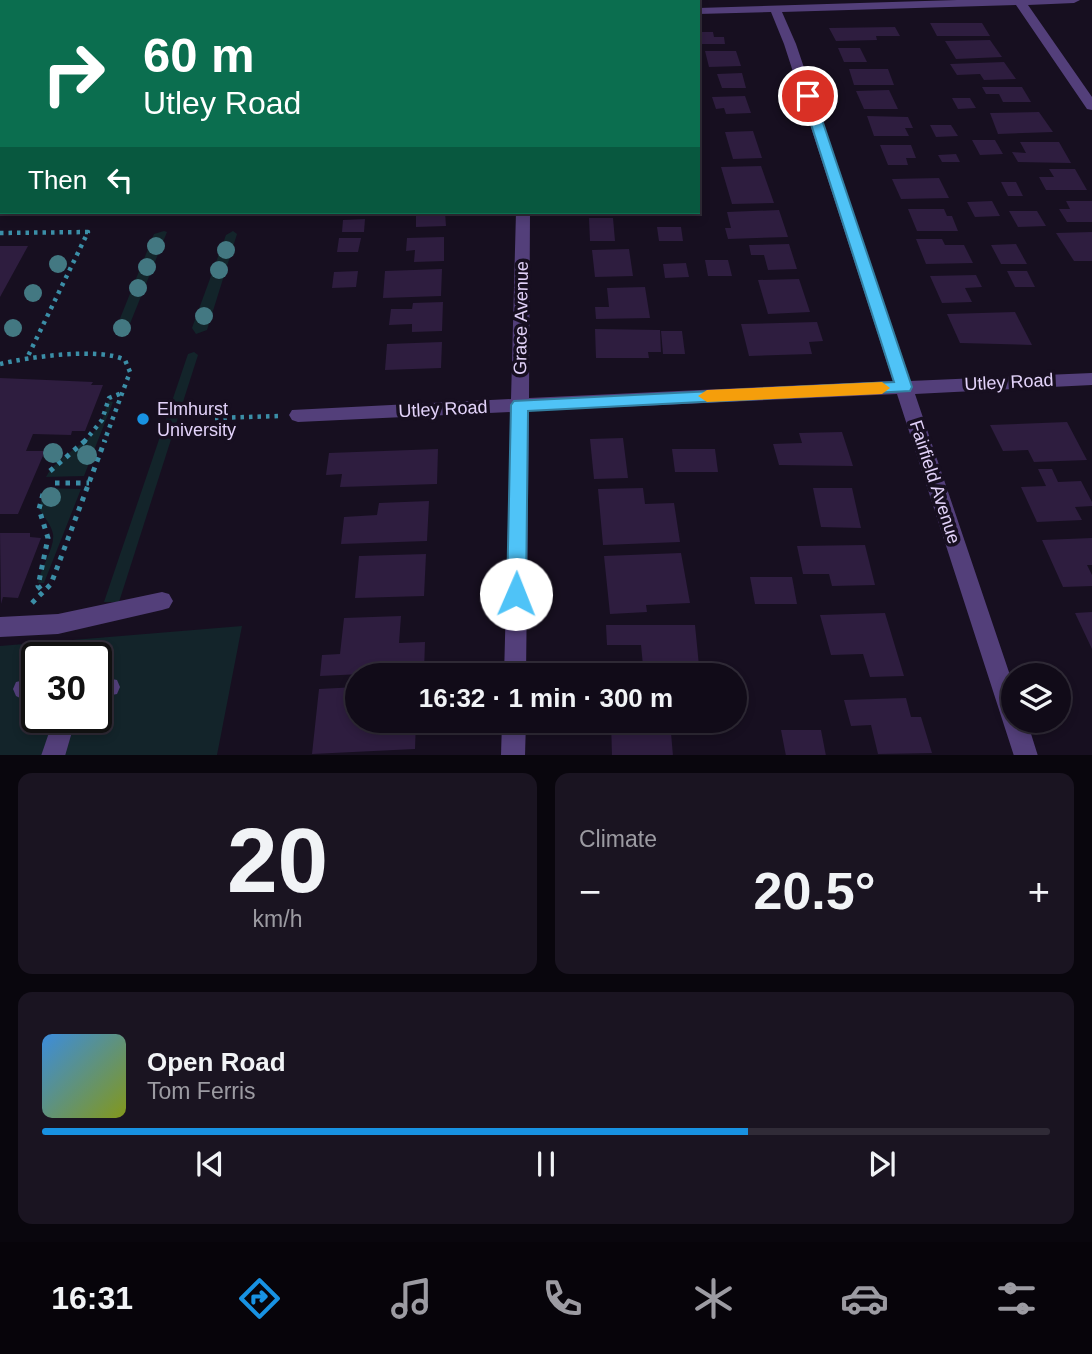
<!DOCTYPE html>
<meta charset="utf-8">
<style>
body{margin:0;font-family:Arial,sans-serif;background:#1a1421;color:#f1f3f6;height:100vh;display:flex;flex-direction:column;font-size:26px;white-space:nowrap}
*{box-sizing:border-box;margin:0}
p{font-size:23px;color:#9c9ba2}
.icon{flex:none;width:38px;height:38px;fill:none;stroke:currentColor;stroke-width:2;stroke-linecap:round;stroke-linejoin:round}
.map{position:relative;height:755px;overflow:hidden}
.sheet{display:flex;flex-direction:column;gap:18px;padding:18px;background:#09060d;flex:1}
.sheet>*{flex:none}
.top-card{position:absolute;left:0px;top:0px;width:700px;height:214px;box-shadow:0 4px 10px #0003,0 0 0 2px #302b37;background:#0b6e4f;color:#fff;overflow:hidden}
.controls{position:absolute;left:1001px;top:663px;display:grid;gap:14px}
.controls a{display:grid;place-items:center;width:70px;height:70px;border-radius:50%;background:#110b18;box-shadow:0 4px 10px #0003,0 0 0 2px #302b37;font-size:35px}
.speed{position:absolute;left:21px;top:642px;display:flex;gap:14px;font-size:35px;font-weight:700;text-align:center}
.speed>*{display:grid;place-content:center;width:91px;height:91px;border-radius:50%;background:#110b18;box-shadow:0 4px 10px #0003,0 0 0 2px #302b37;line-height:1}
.speed .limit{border:4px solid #111;border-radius:10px;background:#fff;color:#111}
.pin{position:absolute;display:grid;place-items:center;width:60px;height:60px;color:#fff;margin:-30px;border:4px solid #fff;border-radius:50%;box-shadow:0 2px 7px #0007}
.me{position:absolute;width:77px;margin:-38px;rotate:1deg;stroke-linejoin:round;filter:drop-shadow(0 0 5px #0008)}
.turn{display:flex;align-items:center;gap:24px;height:147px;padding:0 28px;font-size:32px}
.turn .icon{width:91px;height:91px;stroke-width:2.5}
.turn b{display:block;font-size:49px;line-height:60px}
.then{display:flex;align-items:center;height:66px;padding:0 28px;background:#0003;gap:14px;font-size:26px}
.big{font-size:52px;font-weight:700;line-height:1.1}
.sheet .tile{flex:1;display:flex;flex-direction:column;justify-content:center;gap:10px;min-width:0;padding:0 24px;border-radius:14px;background:#1a1421}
.sheet .dial{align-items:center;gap:0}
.dial b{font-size:91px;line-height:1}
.song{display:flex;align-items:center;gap:21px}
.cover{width:84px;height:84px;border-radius:10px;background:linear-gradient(135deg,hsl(210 70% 55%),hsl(70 70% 35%))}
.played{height:7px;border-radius:4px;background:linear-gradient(90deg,#1892e2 70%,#302b37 70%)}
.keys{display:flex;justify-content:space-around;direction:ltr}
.heat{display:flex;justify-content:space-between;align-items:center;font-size:38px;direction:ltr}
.sheet .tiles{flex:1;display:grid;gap:18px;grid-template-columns:1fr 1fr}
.tile:last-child{grid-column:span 2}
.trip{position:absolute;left:345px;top:663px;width:402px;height:70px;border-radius:35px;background:#110b18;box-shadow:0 4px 10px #0003,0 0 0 2px #302b37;font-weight:700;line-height:70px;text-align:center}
.menu{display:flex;height:112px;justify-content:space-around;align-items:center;background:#07040a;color:#9c9ba2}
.menu .icon{width:49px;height:49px}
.menu .current{color:#1892e2}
.menu b{font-size:32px;color:#f1f3f6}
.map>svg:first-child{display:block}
.green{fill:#13242a;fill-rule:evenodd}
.building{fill:#2e1d3f}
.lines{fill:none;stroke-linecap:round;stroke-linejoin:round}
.path-far1{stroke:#3b8ea7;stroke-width:4.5;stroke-dasharray:3.5 5;stroke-linecap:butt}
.path{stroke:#3b8ea7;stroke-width:5;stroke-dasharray:4.5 6;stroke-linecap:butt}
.minor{fill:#533f7a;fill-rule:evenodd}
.tree{fill:#437882}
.route{fill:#4fc3f7;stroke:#337fa1;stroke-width:2}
.slow{fill:#f59e0b}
.poi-dot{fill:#1892e2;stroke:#170f20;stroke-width:2.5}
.labels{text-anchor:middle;stroke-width:7;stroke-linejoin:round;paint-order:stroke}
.street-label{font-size:18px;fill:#e3d3fa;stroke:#170f20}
.poi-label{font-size:18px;fill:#e3d3fa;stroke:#170f20;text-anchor:start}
</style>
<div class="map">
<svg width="1092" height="756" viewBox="0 0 1092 756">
<rect width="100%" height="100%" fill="#170f20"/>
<g class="green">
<polygon points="164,231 167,232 127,331 116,335 115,331 154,234"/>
<polygon points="233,231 237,234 207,330 196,334 192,328 226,235"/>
<polygon points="194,352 198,355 119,602 104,602 188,354"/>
<path d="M108 401 113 402 84 476 46 477C58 455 84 447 98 427 104 419 105 410 108 401Z"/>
<path d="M45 488 81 489 44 583H38C41 567 55 548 53 534 52 526 43 515 39 509Z"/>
<path d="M242 626 217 755H0V646ZM37 658H96V718H37Z"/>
</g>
<g class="building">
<polygon points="930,23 982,23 990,36 937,36"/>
<polygon points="895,27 900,36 876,36 877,40 836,41 829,28"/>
<polygon points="698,32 713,32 714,37 724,37 725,44 698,44"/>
<polygon points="990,40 1002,57 956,59 945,41"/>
<polygon points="838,48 860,48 867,62 844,62"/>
<polygon points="705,51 736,51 741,66 709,67"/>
<polygon points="1004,62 1016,79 984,80 980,74 957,75 950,64"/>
<polygon points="849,69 888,69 894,85 854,85"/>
<polygon points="742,73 746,88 722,88 717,74"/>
<polygon points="982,87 1022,87 1031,102 1003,102 999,94 986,94"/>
<polygon points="889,90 898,109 864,109 856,91"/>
<polygon points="745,96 751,113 726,114 724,108 716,109 712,97"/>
<polygon points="952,98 970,98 976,108 958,109"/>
<polygon points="1039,112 1053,132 998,134 990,113"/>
<polygon points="867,116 908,117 913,128 905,128 909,136 874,136"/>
<polygon points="930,125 951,125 958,136 936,137"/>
<polygon points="753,131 762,158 733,159 725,132"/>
<polygon points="972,140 995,140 1003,154 980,155"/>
<polygon points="1020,142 1059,142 1071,163 1018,162 1012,152 1026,153"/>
<polygon points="880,145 911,145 916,158 906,158 908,165 888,165"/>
<polygon points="956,154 960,162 942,162 938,155"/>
<polygon points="761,166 774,203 732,204 721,167"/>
<polygon points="1049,169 1075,169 1087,190 1046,190 1039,177 1054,177"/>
<polygon points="939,178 949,198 901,199 892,179"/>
<polygon points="1001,182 1016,182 1023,196 1008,196"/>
<polygon points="992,201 1000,216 975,217 967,202"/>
<polygon points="1066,201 1092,201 1092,222 1067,222 1059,209 1070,209"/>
<polygon points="908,209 944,209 947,216 952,216 958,231 917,231"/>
<polygon points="779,210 788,237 728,239 725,228 731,228 727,212"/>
<polygon points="1009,211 1037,211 1046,226 1018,227"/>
<polygon points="411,212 445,212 446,226 416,227 416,214 411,214"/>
<polygon points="589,218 613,218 615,241 590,241"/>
<polygon points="365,219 364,232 342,232 343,220"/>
<polygon points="657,227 681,227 683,241 659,241"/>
<polygon points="1092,232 1092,261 1074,261 1056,233"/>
<polygon points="444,237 444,261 414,262 415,250 406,251 407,238"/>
<polygon points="339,238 361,238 358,252 337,252"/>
<polygon points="916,239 942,239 945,245 964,245 973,263 926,264"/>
<polygon points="789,244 797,269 768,270 764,255 751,255 749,245"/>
<polygon points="1016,244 1027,264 1001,264 991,245"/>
<polygon points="0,246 28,246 0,297"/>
<polygon points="629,249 633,276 595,277 592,250"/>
<polygon points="705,260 728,260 732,276 708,276"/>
<polygon points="686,263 689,277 665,278 663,264"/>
<polygon points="442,269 441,296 383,298 385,271"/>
<polygon points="358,271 356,287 332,288 334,272"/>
<polygon points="1007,271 1027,271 1035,287 1015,287"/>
<polygon points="976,275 982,287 965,288 972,302 942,303 930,276"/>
<polygon points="799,279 810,312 768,314 758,280"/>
<polygon points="645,287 650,318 596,319 595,307 609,307 607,288"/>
<polygon points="443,302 442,331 412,332 412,324 389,325 391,309 412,309 413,303"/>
<polygon points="1015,312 1032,345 960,343 947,314"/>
<polygon points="817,322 823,341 809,342 812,354 749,356 741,324"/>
<polygon points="595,329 660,330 661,352 648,352 649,358 596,358"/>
<polygon points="661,331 682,331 685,354 663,354"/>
<polygon points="442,342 441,368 385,370 387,344"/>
<polygon points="0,378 93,382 91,385 103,385 85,431 72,431 71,435 33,434 26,451 45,451 18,514 0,514"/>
<polygon points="1067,422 1087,460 1034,462 1028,450 1003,451 990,425"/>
<polygon points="842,432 853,466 779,465 773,444 802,443 799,433"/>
<polygon points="623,438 628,478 594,479 590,439"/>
<polygon points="438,449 437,484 340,487 342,474 326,475 329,453"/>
<polygon points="672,449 715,449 718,472 675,472"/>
<polygon points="1038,469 1052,469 1058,482 1081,481 1092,502 1092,506 1075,507 1082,520 1037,522 1021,487 1046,486"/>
<polygon points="643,488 645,504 674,503 680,542 603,545 598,489"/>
<polygon points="813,488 852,488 861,528 821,527"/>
<polygon points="429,501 427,541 341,544 344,517 377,515 379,503"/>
<polygon points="0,533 30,533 30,537 41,538 18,598 3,597 1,604"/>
<polygon points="1092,538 1092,565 1087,565 1092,575 1092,586 1063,587 1042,540"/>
<polygon points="865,545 875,585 832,586 829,574 803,574 797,546"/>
<polygon points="681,553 690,603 646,605 647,612 610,614 604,556"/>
<polygon points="426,554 424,596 355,598 359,556"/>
<polygon points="750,577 792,577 797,604 755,604"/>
<polygon points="1092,612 1092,649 1075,613"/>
<polygon points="885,613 904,676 870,677 863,654 831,655 820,615"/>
<polygon points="401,616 399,643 425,642 424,671 320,676 322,655 340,654 344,618"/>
<polygon points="606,625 695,625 700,676 644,676 641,645 607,645"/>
<polygon points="357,687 357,721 416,721 415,749 312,754 319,689"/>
<polygon points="906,698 911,717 921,717 932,753 878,754 871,725 851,726 844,700"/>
<polygon points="611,721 670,721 673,756 612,756"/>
<polygon points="781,730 821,730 826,756 786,756"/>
</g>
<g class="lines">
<g class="path-far1">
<polyline points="0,233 88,232 28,356"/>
<path d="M0 364C28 357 100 347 125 360L130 372 104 442"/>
<polyline points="215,418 279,416"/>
<polyline points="84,442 102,420 109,398 122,393"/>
</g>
<g class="path">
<polyline points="50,471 86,440"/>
<polyline points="55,483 89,483"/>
<polyline points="43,494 39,509 48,538 38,586 44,593"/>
<polyline points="32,603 51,584 105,440"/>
</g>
<g class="minor">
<polygon points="222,0 234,0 221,2"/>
<rect x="518" y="0" width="12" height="2"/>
<polygon points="957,0 1080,0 1074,3 1028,5 1092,97 1092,110 1087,109 1016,5 782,12 796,44 910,381 1092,373 1092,385 915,394 1013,684 1013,721 1027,721 1038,756 1014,756 897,394 529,411 526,676 504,676 511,412 298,422 292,420 289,415 292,410 511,399 516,212 530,212 529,398 893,381 784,44 771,12 698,14 698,8"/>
<polygon points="2,95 2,103 0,104 0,96"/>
<polygon points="162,592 169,594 173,601 169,608 162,610 58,634 0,637 0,617 58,614"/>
<polygon points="96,676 117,680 120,687 117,694 96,698"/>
<polygon points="37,677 37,699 24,700 16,696 13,689 16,682"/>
<polygon points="54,718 76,718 65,756 41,756"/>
<polygon points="502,721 526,721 525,756 501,756"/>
</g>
</g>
<g class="tree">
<circle cx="156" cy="246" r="9"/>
<circle cx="226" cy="250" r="9"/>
<circle cx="58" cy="264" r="9"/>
<circle cx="147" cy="267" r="9"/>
<circle cx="219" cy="270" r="9"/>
<circle cx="138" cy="288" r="9"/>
<circle cx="33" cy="293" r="9"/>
<circle cx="204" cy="316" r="9"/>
<circle cx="13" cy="328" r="9"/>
<circle cx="122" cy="328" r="9"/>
<circle cx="53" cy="453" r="10"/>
<circle cx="87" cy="455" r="10"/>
<circle cx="51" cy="497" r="10"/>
</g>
<polygon class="route" points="804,94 814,96 912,387 910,391 528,411 526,594 523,600 516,603 509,600 507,594 511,405 514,401 894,382 802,96"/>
<polygon class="slow" points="882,382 890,388 882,394 707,402 698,396 707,390"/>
<circle class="poi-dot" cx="143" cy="419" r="7"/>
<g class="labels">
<g class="street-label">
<text transform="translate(521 318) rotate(-89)" y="6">Grace Avenue</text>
<text transform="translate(1009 382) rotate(-3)" y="6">Utley Road</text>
<text transform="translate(443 409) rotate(-3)" y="6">Utley Road</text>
<text transform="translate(935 482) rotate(72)" y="6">Fairfield Avenue</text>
</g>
<g class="poi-label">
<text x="157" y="415">Elmhurst<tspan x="157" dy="21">University</tspan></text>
</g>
</g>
</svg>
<div class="controls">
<a><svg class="icon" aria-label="layers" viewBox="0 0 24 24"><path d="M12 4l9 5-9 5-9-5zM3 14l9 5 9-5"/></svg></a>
</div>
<div class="speed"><div class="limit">30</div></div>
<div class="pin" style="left:808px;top:96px;background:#d93025"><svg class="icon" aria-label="arrive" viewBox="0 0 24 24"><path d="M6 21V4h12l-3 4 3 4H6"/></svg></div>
<svg class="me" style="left:516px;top:594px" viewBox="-20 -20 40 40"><circle r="19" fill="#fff"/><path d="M0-13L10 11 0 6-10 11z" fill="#4fc3f7"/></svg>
<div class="trip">16:32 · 1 min · 300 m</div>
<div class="top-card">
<div class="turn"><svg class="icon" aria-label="right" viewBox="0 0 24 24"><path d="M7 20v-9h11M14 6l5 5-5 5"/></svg><div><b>60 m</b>Utley Road</div></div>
<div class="then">Then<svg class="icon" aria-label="left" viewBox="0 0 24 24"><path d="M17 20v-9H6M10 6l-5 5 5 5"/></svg></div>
</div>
</div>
<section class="sheet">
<div class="tiles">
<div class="tile dial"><b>20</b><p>km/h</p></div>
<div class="tile"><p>Climate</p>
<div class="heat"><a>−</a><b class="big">20.5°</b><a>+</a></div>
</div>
<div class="tile">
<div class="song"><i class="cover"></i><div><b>Open Road</b><p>Tom Ferris</p></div></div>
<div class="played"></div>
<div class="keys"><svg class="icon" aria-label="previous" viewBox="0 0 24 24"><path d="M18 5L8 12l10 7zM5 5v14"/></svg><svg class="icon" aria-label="pause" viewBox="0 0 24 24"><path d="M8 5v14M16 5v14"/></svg><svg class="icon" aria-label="next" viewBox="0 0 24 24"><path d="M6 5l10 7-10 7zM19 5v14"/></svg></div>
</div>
</div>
</section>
<nav class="menu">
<b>16:31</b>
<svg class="icon current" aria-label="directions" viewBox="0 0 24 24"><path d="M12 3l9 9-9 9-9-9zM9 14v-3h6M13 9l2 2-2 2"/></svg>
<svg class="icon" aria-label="music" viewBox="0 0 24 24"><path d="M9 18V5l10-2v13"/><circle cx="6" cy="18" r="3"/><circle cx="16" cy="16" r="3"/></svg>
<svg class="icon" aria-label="phone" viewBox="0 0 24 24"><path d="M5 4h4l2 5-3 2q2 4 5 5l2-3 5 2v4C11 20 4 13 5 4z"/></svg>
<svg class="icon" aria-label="climate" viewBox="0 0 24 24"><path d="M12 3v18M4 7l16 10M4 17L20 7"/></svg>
<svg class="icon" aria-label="car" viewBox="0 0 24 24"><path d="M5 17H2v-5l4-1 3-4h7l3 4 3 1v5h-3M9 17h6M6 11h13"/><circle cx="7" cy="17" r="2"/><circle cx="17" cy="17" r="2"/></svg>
<svg class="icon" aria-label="filters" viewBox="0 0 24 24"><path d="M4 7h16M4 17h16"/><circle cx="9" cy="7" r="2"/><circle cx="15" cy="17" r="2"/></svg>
</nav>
